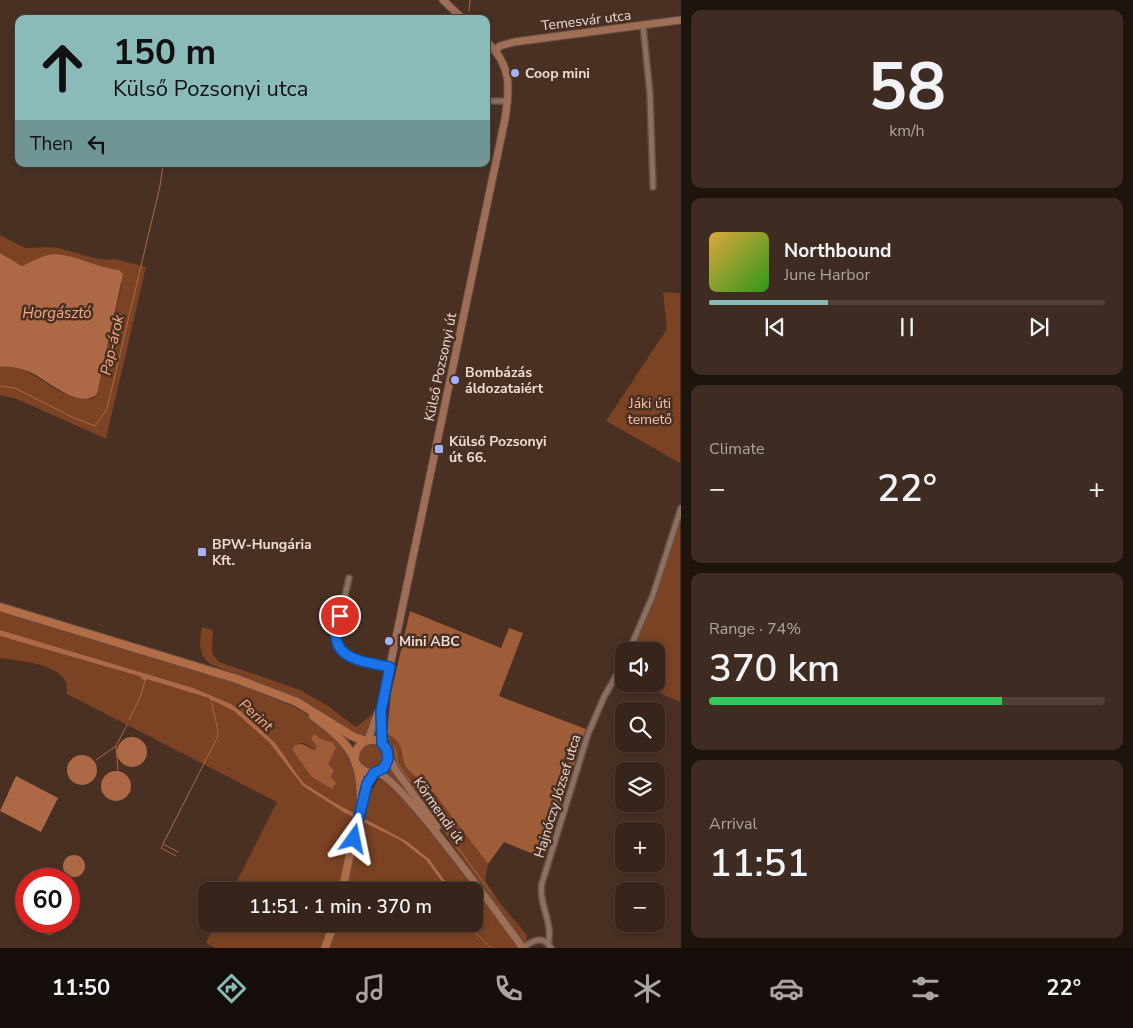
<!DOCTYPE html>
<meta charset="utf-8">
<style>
body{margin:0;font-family:"Nunito Sans",sans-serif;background:#3e2c23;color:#f1f3f6;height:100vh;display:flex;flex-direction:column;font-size:19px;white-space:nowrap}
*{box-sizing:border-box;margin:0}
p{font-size:16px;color:#aaa4a2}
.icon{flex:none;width:28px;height:28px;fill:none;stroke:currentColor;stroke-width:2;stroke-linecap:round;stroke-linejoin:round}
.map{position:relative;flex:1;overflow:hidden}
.side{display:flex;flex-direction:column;gap:10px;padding:10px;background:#1e140e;width:452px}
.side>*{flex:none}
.hud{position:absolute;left:15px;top:15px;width:475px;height:152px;border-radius:10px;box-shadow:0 2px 8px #0003,0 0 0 1px #514139;background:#8bbbb9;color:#111;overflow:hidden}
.controls{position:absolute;left:615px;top:642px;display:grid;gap:10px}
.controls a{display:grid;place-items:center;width:50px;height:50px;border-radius:10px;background:#37241a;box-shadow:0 2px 8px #0003,0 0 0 1px #514139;font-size:25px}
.speed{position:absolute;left:15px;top:868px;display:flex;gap:10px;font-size:25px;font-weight:700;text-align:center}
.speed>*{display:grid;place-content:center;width:65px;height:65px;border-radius:50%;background:#37241a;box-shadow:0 2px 8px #0003,0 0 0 1px #514139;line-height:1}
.speed .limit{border:8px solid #d22;background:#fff;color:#111}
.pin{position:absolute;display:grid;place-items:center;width:42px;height:42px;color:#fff;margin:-21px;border:2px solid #fff;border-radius:50%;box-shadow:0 1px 5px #0007}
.me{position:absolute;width:55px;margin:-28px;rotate:12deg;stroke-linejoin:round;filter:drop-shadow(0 0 4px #0008)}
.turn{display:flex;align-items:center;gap:18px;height:105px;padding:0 15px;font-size:22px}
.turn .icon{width:65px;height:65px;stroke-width:2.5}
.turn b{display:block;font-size:35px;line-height:42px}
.then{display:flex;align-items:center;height:48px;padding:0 15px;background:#0003;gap:10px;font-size:19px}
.big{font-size:38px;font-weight:600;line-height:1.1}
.side .tile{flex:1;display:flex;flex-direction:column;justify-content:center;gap:8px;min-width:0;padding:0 18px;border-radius:10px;background:#3e2c23}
.side .dial{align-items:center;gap:0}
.dial b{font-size:65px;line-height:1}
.song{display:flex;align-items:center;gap:15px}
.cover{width:60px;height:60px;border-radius:8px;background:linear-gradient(135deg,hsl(40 70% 55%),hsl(110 70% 35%))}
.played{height:5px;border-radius:2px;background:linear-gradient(90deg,#8bbbb9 30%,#514139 30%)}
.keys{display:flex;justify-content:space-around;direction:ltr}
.heat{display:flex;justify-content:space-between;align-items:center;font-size:28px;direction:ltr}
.charge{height:8px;border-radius:4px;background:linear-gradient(90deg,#34c759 74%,#514139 0)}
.trip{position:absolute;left:198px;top:882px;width:285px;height:50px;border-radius:10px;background:#37241a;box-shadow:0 2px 8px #0003,0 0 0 1px #514139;font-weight:600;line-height:50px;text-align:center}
.dock{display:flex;height:80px;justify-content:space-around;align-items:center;background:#160e0a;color:#aaa4a2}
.dock .icon{width:35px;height:35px}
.dock .active{color:#8bbbb9}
.dock b{font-size:22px;color:#f1f3f6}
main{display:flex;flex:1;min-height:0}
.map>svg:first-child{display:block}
.green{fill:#7b4224;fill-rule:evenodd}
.forest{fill:#9f5c39}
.water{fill:#ad6946}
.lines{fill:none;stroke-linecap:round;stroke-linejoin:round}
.stream{stroke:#ad6946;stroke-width:1}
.street-casing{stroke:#644e43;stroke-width:8}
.secondary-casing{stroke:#644e43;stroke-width:9}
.primary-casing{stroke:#644e43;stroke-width:10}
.street{stroke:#8c6f61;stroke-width:5}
.secondary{stroke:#9f6e54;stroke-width:7}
.primary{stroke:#b26d47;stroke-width:8}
.route-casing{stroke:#114b97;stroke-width:12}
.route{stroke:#1a73e8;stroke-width:9}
.poi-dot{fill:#a4b2fc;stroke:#493023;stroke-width:2}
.labels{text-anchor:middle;stroke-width:5;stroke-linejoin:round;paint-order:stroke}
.street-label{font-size:14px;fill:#eddcd4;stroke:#493023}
.poi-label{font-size:14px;font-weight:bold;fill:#eddcd4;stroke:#493023;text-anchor:start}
.park-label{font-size:14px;fill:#fdc3a6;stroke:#493023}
.water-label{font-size:15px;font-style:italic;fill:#f6a983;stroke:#493023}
</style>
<main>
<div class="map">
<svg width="681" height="948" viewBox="0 0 681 948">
<rect width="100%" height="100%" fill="#493023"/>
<g class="green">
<path d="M0 235 25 248 48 247 58 248 94 258 107 260 115 259 146 267 106 439 17 399 0 395V367C25 364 41 381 61 392 70 396 82 397 92 399L97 394 122 283 119 270C97 268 77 255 55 254 46 254 31 262 22 266L0 253Z"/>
<polygon points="663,292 680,293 680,463 606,421 667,329"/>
<polygon points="680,508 680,702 640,684 656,684 656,651 629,651 639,631"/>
<path d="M0 610 233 682 297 708 322 725 347 748 359 786V802L365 804 378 780H384L422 818 477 894 481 884 395 765C394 753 388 745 387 733L396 740 401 748 404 763 408 770 434 793 488 864 485 880 500 903 527 935 526 948H215L206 943 215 924H474V891H232L277 802 67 694C67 690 67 686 66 682 57 663 18 661 0 658ZM323 740 332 742 328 764 331 777 299 743H304L315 750Z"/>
<path d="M202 627 213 630 212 653 219 662 300 690 328 706 356 727 371 715 377 717 367 737 362 738 291 696 210 664C198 654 199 641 202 627Z"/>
<circle cx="371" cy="756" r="14"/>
<polygon points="390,767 416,801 414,803 386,772"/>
</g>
<g class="forest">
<polygon points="410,611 501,648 509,628 523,633 499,696 586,729 547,844 531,853 504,842 488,864 434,793 408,770 404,763 401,748 396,740 387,733 391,693"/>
<path d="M314 734 323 740 332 742 336 748 328 764 334 770 331 777 336 783 332 789 312 777 293 751V747C305 740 304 747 315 750L317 746 311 739Z"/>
</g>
<g class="water">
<path d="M0 253 22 266C31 262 45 254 55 254 77 255 97 268 119 270L123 274 97 394C78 411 45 377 27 371 19 368 9 366 0 367Z"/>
<polygon points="0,630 193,688 231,704 243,713 276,744 298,776 305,784 335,803 408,842 430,860 452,891 449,891 426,860 400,840 345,813 303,786 269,742 234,711 212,700 212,702 209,698 147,679 145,681 139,676 0,636"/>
<circle cx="132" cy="752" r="15"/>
<circle cx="82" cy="770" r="15"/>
<circle cx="116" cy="786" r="15"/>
<polygon points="16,776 58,798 41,832 0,811"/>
<circle cx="74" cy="866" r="11"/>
<circle cx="49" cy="928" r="7"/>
</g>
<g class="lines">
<g class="stream">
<polyline points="469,11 470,0"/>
<polyline points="182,19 185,15 191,19"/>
<polyline points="0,386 15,388 74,418 95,426 107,409 160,186 163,164"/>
<polyline points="129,720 140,698 145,681"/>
<polyline points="116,746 118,770"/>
<polyline points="395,748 398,764 402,770 490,892"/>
<polyline points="96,760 116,746 127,725"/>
<polyline points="163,845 161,848 176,856"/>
<path d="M178 852 163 844 218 736C218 724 213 714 212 703"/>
<polyline points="471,924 475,932 491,948"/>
</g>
<g class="street-casing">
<g id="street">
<polyline points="643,25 650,94 653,187"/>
<polyline points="486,101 508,101"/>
<path d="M349 578 336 635C340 662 367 662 390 667"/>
<polyline points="629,651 653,595 681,508"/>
<path d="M548 944C554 924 538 904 542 883L588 734 604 697 624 662"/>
<path d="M523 948C533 940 543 935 551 948"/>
</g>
</g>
<g class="secondary-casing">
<g id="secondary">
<polyline points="443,0 463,19"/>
<polyline points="496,50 500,46 514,42 681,20"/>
<polyline points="368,740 378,712"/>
<path d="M382 743V704L505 119C510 87 512 65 486 41"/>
<polyline points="389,756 395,769 437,827"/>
<path d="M377 773C400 776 503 921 523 948"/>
</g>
</g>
<g class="primary-casing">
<g id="primary">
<polyline points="0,607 237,679 297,702 352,736 365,741"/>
<path d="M313 716C348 742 362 757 361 803"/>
<path d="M355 757C356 744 367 737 380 741L387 750 388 762 380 771C371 775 363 773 357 765"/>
<polyline points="342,891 361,803 368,782 374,773"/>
<polyline points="325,948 334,924"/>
</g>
</g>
<use href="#street" class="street"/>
<use href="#secondary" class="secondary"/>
<use href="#primary" class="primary"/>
</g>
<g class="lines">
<g class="route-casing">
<path id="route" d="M340 616C339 622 336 629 336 635 336 661 371 663 390 667L381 711 382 743 387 750 388 759 384 768 374 773 367 784 354 839"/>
</g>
<use href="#route" class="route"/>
</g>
<g class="poi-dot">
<circle cx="515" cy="73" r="5"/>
<circle cx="455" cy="380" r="5"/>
<rect x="434" y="444" width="10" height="10" rx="2.5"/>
<rect x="197" y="547" width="10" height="10" rx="2.5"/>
<circle cx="389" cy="641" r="5"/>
</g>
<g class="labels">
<g class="street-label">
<text transform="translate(586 20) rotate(-7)" y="5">Temesvár utca</text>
<text transform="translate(440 367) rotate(-78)" y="5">Külső Pozsonyi út</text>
<text transform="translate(557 796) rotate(-73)" y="5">Hajnóczy József utca</text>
<text transform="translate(439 810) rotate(55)" y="5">Körmendi út</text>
</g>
<g class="poi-label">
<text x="525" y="78">Coop mini</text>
<text x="465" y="377">Bombázás<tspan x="465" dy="16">áldozataiért</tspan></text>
<text x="449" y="446">Külső Pozsonyi<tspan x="449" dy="16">út 66.</tspan></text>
<text x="212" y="549">BPW-Hungária<tspan x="212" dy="16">Kft.</tspan></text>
<text x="399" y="646">Mini ABC</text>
</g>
<g class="park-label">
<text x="650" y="408">Jáki úti<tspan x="650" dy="16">temető</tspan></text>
</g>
<g class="water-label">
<text x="57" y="318">Horgásztó</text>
<text transform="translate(112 345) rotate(-77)" y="5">Pap-árok</text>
<text transform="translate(256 715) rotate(42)" y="5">Perint</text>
</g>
</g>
</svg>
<div class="controls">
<a><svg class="icon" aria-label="sound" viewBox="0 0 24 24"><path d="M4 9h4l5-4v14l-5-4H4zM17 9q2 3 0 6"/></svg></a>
<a><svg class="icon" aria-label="search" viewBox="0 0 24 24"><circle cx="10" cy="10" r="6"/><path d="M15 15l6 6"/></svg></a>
<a><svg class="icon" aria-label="layers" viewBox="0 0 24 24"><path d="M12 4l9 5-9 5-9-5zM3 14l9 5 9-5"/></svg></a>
<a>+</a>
<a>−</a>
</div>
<div class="speed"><div class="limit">60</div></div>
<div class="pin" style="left:340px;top:616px;background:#d93025"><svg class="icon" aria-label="arrive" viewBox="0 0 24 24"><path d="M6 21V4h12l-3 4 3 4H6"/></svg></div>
<svg class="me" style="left:354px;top:839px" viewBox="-20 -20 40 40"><path d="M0-17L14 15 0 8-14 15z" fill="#1a73e8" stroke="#fff" stroke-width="4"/></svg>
<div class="trip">11:51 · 1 min · 370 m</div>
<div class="hud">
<div class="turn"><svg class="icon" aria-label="ahead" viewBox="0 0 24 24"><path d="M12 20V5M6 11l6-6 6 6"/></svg><div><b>150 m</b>Külső Pozsonyi utca</div></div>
<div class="then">Then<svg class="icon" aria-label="left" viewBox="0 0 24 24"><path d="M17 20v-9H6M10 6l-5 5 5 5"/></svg></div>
</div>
</div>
<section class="side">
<div class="tile dial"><b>58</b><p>km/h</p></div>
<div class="tile">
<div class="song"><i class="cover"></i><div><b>Northbound</b><p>June Harbor</p></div></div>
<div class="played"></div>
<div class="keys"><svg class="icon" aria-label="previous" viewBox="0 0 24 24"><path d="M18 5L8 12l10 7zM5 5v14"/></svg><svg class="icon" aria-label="pause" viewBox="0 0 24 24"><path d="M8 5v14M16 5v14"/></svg><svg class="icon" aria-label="next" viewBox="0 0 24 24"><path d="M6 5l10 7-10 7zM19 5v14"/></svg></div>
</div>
<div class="tile"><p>Climate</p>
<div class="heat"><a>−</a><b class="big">22°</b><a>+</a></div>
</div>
<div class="tile"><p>Range · 74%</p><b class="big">370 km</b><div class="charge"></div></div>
<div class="tile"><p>Arrival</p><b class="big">11:51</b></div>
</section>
</main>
<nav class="dock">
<b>11:50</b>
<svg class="icon active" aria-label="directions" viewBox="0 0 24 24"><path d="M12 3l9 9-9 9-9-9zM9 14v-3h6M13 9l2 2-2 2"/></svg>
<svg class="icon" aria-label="music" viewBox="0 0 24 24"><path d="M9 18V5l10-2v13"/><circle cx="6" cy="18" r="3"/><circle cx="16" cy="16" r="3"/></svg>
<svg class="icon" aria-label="phone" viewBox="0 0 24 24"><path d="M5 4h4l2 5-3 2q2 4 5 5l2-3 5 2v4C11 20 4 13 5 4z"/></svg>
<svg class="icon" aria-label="climate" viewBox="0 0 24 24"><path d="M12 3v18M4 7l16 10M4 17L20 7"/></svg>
<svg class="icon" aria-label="car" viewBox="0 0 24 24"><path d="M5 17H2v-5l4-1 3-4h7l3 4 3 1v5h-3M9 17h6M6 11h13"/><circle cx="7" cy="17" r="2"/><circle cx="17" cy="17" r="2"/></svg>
<svg class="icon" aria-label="filters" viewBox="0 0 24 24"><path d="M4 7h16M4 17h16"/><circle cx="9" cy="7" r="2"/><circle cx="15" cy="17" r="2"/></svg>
<b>22°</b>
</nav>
